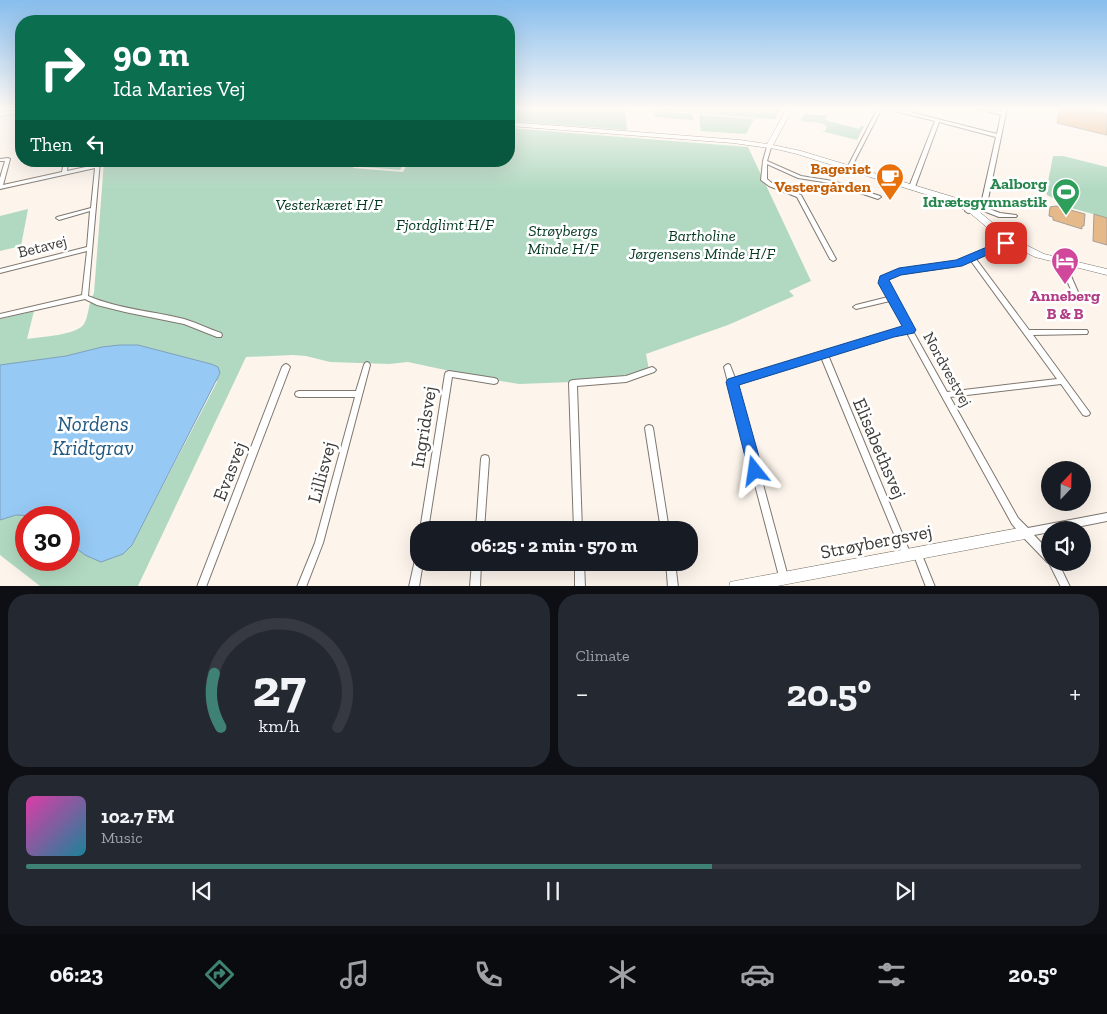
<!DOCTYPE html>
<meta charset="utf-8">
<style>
body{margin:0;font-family:"Zilla Slab",serif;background:#242831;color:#f1f3f6;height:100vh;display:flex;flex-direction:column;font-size:19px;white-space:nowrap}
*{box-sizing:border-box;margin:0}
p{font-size:16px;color:#9ea1a6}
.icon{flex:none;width:28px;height:28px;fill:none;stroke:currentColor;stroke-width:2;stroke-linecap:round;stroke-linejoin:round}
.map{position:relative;height:586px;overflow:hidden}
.side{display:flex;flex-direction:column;gap:8px;padding:8px;background:#0d0f14;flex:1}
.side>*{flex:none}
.top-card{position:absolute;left:15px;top:15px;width:500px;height:152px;border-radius:20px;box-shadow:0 5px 20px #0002;background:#0b6e4f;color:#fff;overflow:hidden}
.needle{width:32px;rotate:22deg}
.tools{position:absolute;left:1041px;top:461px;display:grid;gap:10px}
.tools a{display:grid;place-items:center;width:50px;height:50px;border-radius:50%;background:#171b24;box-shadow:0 5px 20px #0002;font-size:25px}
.speed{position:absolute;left:15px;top:506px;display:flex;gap:10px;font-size:25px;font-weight:700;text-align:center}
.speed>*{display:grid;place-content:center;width:65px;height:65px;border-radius:50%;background:#171b24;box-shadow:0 5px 20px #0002;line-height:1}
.speed .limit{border:8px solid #d22;background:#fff;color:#111}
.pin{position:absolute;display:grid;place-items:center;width:42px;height:42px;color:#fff;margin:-21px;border-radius:10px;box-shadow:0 2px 8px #0006}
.me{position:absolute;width:55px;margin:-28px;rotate:345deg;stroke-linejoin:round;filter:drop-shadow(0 0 4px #0008)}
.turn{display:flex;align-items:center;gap:18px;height:105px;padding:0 15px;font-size:22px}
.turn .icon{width:65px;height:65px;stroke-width:2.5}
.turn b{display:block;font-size:35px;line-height:42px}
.then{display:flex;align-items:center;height:48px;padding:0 15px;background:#0003;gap:10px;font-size:19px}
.big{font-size:38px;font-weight:700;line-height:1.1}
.side .widget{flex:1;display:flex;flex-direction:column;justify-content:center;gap:8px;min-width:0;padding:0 18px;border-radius:20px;background:#242831}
.side .dial{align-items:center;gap:0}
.dial svg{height:130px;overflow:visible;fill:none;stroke:#363941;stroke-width:7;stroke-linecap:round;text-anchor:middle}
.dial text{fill:#f1f3f6;stroke:none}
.song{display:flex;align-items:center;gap:15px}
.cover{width:60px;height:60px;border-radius:8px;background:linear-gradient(135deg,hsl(320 70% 55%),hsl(190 70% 35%))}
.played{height:5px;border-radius:2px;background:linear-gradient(90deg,#3f8273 65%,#363941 65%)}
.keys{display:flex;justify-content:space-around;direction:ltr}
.heat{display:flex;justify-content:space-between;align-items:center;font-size:28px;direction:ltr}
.side .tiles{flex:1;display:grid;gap:8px;grid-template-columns:1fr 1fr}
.widget:last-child{grid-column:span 2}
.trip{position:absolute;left:410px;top:521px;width:288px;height:50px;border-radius:20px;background:#171b24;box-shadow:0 5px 20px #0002;font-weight:700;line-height:50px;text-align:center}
.tab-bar{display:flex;height:80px;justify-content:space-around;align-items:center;background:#090b0e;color:#9ea1a6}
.tab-bar .icon{width:35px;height:35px}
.tab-bar .selected{color:#3f8273}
.tab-bar b{font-size:22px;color:#f1f3f6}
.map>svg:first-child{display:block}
.green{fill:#b1d9c1}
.water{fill:#96caf4;stroke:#7c9fbc}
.building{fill:#e6b98a;stroke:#a69e97}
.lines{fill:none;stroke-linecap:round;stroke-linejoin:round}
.street-casing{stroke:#7e776f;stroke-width:2}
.secondary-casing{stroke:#7e776f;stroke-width:1}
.street{fill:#fff;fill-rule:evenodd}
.secondary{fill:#fff;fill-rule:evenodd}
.route{fill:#1a73e8;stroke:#114b97}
.labels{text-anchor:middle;stroke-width:5;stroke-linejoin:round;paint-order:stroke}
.food-label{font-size:16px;font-weight:bold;fill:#c56008;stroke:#fff;text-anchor:end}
.leisure-label{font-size:16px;font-weight:bold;fill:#27864d;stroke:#fff;text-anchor:end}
.park-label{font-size:16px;font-style:italic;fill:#023721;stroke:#fff}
.street-label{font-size:16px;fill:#3e3b38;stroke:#fff}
.hotel-label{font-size:16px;font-weight:bold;fill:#b23c85;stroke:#fff}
.near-street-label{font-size:19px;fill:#3e3b38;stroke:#fff}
.near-water-label{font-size:21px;font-style:italic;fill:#205881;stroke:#fff}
</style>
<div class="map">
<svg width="1107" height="587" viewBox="0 0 1107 587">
<rect width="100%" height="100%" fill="#fdf5ec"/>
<g class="green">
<polygon points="509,108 634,108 625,109 627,130 509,121"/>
<polygon points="636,108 781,108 775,119 769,119"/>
<polygon points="654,111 693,114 693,120 654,117"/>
<path d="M806 112 811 115H828L825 120 859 129 861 126H864L857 140 821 131H825L827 127C820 119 809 125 801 120Z"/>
<polygon points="699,115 754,119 746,134 701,131"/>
<path d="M509 128 748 147 811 281 789 291 794 296 728 325 646 354 649 370 601 381 519 384 487 379 408 362 389 364 330 362 306 356 293 355 246 357 138 586H40L0 555V520C12 516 30 510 42 517L26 518V560H69V543L85 555 123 554 132 545 217 382 211 364 138 345H120L102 347 66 356 0 365V319L34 311 27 339C41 337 77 335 84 324 89 316 88 303 94 293L104 161H357L353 168 403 172 409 161H509Z"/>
<polygon points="1053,156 1063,156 1107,167 1107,218 1057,204 1057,200 1047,195 1046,192"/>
<polygon points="367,161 405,161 400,170 363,167"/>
<polygon points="28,209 21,246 0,251 0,216"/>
</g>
<polygon class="water" points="120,345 138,345 211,364 218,367 220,373 132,545 123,554 101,562 85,555 69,543 69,518 16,515 0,520 0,365 66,356 102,347"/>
<g class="building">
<polygon points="1060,108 1083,108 1107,114 1107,135 1057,123"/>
<polygon points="1056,206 1085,214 1084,226 1082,226 1082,229 1053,220 1053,217 1049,216 1050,207"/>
<polygon points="1094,214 1107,218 1107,245 1093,241"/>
</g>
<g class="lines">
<g class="street-casing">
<g id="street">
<polygon points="878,108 882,108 851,168 849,169 847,169 847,168"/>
<polygon points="887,108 894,108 997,134 1001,115 977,108 984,108 1002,112 1003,108 1007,108 987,204 984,207 1000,213 1016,215 1017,216 1016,217 999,217 981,210 968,213 965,211 966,210 979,207 981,204 996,137 939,122 915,187 912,189 910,188 909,187 935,121 887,109"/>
<polygon points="768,143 770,143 772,144 767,161 801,176 833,181 880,196 881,197 878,199 830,183 798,178 767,164 767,179 773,184 801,195 836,259 835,260 833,261 830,259 797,197 769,186 761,180 763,161"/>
<path d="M8 158 10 159 3 185 62 172 64 161H68L67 171 95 165 96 161H100L88 296C119 309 152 311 184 319 197 323 209 329 221 333L222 335 221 337H217L184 324 125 312 97 305 85 299 0 318V314L82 295 87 251 0 273V269L87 247 90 211 59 220 56 218 57 217 91 208 95 168 0 189V178L5 161H0V159Z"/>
<path d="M1006 241 1009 243 1008 244 976 259 1029 330H1087L1088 332 1087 334H1085L1033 335 1090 413 1089 415 1086 416 1083 415 1061 384 950 397 1018 518 1028 528 1107 513V521L1062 530H1050V532L1034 535 1050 552V562H1058L1070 587H1061L1049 563 1047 562 1022 536 1012 524 907 333 894 334 828 355 911 555 910 558 907 559 904 558 821 357 736 384 788 577 786 580 783 582 780 580 724 367 726 365 728 364 730 365 735 378 894 330 905 328 890 301 856 309 853 307 856 305 888 297 880 283 881 278C902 265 926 268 950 263 956 262 962 260 968 257L969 256H973L978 254ZM971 261 1057 379 947 392 886 283V280L899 274 952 267Z"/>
<polygon points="1061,258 1064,260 1078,292 1077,294 1073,294 1072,292 1058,260"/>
<polygon points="367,362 369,363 370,365 323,543 306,587 297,587 315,543 355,397 299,397 296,396 295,394 296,392 299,391 356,391 364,365 365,363"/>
<polygon points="286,364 288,365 290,367 206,587 197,587 282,367 284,365"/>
<polygon points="652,367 654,368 656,370 654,372 626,382 577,386 582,530 574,530 569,383 570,381 573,380 626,376"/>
<polygon points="449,371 494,378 497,379 498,381 497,383 494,384 452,377 428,530 420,530 445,374 446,372"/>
<polygon points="649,425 652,426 653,428 669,530 661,530 645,428 646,426"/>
<polygon points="485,455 488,456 489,459 484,530 476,530 481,459 482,456"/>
<polygon points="917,549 920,550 935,587 926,587 913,553 914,550"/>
<polygon points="419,556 419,562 423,562 419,587 409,587 415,560 416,557"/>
<polygon points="472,562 481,562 480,587 470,587"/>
<polygon points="575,562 584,562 585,587 575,587"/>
<polygon points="666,562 675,562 678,587 668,587"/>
</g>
</g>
<g class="secondary-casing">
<g id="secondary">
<polygon points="787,108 793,108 773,145 801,151 953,197 976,209 1008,236 1044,254 1107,269 1107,275 1035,257 1002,240 970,213 947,201 797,154 776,149 733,143 509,126 509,122 740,140 767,144"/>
<polygon points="21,110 21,114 0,116 0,112"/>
<polygon points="1025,527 1029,529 1031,533 1029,537 1025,539 772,587 729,587 730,582 735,581"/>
</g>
</g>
<use href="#street" class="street"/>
<use href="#secondary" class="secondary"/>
</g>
<linearGradient id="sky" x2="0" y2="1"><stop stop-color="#87bded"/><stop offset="0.57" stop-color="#fefaf6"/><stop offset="1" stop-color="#fefaf6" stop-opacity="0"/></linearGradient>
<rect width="1107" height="190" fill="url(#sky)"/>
<polygon class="route" points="1006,239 1011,243 1010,245 962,266 901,275 889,280 916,330 914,333 894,337 739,385 763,471 761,476 755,478 750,476 726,382 728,379 902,326 878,283 880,276 899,268 956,260"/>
<defs>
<g id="cafe-pin" transform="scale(1.4375)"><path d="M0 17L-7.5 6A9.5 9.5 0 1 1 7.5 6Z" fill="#e8710a" stroke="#fff"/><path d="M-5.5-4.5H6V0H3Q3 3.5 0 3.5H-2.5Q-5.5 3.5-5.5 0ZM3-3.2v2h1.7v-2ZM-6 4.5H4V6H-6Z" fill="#fff"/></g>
<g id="stadium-pin" transform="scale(1.4375)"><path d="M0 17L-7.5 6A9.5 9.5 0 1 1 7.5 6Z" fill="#2e9e5b" stroke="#fff"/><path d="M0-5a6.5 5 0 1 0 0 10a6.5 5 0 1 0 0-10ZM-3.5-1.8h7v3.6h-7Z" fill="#fff"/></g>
<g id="hotel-pin" transform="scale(1.4375)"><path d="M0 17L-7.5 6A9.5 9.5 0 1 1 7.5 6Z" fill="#d1479c" stroke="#fff"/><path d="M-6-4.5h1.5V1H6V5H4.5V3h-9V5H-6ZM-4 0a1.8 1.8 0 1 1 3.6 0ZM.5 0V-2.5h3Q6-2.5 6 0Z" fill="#fff"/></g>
</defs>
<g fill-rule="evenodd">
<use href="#cafe-pin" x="890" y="177"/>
<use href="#stadium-pin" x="1066" y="192"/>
<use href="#hotel-pin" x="1065" y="261"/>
</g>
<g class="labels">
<g class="food-label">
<text x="871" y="174">Bageriet<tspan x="871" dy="18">Vestergården</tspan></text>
</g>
<g class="leisure-label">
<text x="1047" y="189">Aalborg<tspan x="1047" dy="18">Idrætsgymnastik</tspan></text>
</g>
<g class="park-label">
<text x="329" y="210">Vesterkæret H/F</text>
<text x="445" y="230">Fjordglimt H/F</text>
<text x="563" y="236">Strøybergs<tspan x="563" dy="18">Minde H/F</tspan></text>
<text x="702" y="241">Bartholine<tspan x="702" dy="18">Jørgensens Minde H/F</tspan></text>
</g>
<g class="street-label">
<text transform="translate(42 246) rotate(-14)" y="6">Betavej</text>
<text transform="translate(948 369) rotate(61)" y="6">Nordvestvej</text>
</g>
<g class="hotel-label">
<text x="1065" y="301">Anneberg<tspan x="1065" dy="18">B &amp; B</tspan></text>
</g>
<g class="near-street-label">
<text transform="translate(423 427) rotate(-81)" y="7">Ingridsvej</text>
<text transform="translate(880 448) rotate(67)" y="7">Elisabethsvej</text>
<text transform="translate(229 471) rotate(-69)" y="7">Evasvej</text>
<text transform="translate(321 472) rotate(-75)" y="7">Lillisvej</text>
<text transform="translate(876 541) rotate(-11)" y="7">Strøybergsvej</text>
</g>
<g class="near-water-label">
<text x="93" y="431">Nordens<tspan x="93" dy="24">Kridtgrav</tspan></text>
</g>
</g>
</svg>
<div class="tools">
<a><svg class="needle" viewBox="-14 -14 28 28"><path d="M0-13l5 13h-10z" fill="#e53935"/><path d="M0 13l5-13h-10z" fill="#9ea1a6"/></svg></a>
<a><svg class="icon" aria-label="sound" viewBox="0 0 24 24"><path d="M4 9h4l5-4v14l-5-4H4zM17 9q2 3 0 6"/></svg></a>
</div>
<div class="speed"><div class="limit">30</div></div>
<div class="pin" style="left:1006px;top:243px;background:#d93025"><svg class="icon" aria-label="arrive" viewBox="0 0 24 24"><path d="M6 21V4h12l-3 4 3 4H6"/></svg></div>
<svg class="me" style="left:755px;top:471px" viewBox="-20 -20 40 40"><path d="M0-17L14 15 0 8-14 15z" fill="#1a73e8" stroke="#fff" stroke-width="4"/></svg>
<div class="trip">06:25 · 2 min · 570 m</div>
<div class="top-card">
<div class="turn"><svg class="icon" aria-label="right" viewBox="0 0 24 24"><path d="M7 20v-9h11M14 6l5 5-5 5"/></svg><div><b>90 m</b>Ida Maries Vej</div></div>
<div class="then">Then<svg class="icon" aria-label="left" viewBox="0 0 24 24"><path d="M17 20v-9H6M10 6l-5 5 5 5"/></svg></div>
</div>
</div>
<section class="side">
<div class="tiles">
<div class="widget dial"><svg viewBox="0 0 100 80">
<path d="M14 69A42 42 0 1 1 86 69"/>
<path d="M14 69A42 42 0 0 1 10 36" stroke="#3f8273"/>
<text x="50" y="56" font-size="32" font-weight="700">27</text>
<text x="50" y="72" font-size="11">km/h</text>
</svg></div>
<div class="widget"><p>Climate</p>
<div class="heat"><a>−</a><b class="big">20.5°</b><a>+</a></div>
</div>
<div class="widget">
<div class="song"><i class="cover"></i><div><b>102.7 FM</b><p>Music</p></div></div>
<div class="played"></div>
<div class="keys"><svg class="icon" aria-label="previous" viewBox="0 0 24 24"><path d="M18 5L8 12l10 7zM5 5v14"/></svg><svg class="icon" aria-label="pause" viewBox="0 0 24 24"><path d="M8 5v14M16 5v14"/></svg><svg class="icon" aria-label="next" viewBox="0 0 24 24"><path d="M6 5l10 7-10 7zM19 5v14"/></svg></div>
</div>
</div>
</section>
<nav class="tab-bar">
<b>06:23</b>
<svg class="icon selected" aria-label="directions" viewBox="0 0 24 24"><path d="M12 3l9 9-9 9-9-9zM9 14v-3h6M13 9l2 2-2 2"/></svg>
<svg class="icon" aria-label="music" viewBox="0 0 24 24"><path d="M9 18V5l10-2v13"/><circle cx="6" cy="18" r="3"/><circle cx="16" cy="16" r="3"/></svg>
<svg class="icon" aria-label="phone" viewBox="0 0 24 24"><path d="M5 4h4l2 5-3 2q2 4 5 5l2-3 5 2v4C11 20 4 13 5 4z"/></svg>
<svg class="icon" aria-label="climate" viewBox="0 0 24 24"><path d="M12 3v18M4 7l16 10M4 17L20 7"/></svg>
<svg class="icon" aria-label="car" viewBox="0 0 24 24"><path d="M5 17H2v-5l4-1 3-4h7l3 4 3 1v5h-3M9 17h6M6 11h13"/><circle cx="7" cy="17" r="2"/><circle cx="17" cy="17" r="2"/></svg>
<svg class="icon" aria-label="filters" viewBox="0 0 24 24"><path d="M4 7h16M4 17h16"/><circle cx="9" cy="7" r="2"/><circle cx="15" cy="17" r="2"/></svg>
<b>20.5°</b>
</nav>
